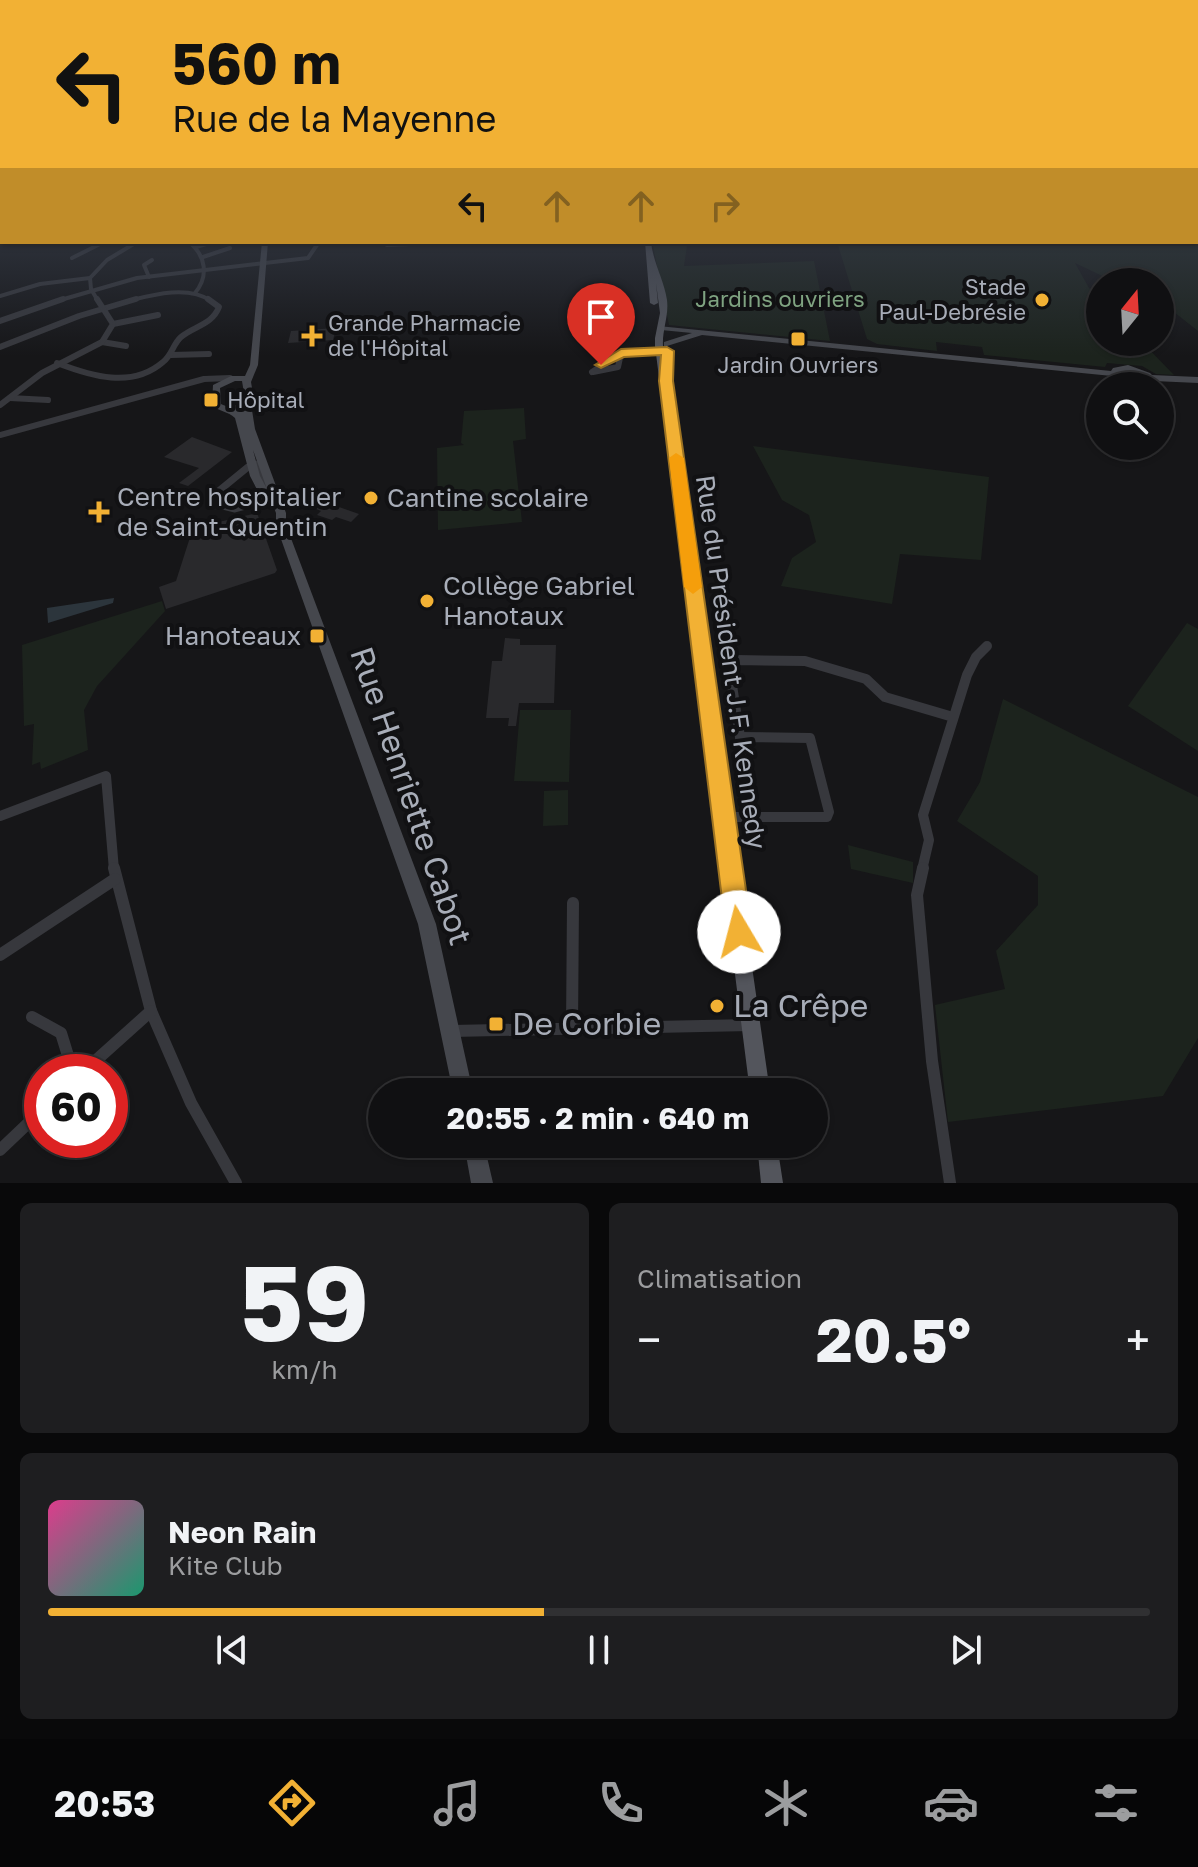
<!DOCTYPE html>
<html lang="fr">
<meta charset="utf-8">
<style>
body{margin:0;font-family:"Golos Text",sans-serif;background:#1e1e20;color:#f1f3f6;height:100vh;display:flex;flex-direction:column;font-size:30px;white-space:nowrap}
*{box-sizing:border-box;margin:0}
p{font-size:26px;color:#9c9d9f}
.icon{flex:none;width:44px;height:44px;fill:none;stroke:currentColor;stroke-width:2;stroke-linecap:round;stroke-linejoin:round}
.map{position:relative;height:1183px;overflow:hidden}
.drawer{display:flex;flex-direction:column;gap:20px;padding:20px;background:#09090a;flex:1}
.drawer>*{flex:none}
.top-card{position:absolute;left:0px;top:0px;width:1198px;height:244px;box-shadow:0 2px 6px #0004,0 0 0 2px #303032;background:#f2b134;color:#111;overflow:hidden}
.needle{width:52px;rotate:18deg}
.buttons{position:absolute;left:1086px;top:268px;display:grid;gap:16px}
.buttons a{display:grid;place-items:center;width:88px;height:88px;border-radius:50%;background:#101012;box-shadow:0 2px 6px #0004,0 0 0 2px #303032;font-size:40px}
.speed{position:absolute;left:24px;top:1054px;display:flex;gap:16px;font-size:40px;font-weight:700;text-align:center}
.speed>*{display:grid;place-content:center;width:104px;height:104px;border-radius:50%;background:#101012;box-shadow:0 2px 6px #0004,0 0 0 2px #303032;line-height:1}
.speed .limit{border:12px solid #d22;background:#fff;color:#111}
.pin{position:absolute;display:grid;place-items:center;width:68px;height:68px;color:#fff;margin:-82px -34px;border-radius:50% 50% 50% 0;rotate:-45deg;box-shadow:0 0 8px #0007}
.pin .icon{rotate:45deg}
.me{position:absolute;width:88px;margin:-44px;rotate:352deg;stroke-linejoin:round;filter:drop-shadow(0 0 6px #0008)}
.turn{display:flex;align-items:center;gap:28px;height:168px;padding:0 40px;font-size:36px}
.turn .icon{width:104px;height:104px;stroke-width:2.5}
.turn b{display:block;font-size:56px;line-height:68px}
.lanes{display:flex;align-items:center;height:76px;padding:0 40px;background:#0003;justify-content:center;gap:40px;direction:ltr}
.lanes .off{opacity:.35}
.big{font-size:60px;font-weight:700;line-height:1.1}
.drawer .tile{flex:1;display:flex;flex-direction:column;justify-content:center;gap:12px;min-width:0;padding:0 28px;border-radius:12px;background:#1e1e20}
.drawer .dial{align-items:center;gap:0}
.dial b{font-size:104px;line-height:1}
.song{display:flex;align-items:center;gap:24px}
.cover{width:96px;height:96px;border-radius:12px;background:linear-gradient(135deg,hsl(330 70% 55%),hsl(160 70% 35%))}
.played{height:8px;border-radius:4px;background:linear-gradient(90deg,#f2b134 45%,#303032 45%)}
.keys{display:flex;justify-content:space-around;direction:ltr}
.heat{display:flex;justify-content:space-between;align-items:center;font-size:44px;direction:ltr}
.drawer .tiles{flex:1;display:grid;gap:20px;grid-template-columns:1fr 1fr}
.tile:last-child{grid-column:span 2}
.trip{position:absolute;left:368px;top:1078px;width:460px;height:80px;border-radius:40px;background:#101012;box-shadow:0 2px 6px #0004,0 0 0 2px #303032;font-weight:700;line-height:80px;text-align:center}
.menu{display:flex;height:128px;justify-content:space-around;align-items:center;background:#060607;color:#9c9d9f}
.menu .icon{width:56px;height:56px}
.menu .on{color:#f2b134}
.menu b{font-size:36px;color:#f1f3f6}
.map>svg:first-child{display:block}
.green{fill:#1c231d}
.water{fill:#2c353c}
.building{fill:#29292c}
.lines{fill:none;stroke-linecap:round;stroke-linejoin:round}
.street-far4{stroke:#37383d;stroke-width:4}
.street-far3{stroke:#37383d;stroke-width:6}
.street-far2{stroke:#37383d;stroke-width:7}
.street-far1{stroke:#37383d;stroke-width:10}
.street{stroke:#37383d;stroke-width:12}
.secondary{fill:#45474d;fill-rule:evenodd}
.primary{fill:#53555c;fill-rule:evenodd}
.route{fill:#f2b134;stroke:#9d7322;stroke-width:2}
.slow{fill:#f59e0b}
.poi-dot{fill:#f2b134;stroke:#111113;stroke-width:3}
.labels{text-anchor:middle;stroke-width:8;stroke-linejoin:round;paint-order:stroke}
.far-poi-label{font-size:22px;fill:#a8adb8;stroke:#111113;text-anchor:start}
.far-park-label{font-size:22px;fill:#7fa381;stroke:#111113}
.poi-label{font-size:26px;fill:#a8adb8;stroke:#111113;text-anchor:start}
.street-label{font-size:26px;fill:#a8adb8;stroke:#111113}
.near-street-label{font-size:32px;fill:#a8adb8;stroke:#111113}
.near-poi-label{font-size:32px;fill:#a8adb8;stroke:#111113;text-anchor:start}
</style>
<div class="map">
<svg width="1198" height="1183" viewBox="0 0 1198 1183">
<rect width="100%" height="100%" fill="#161618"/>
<g class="green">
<polygon points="837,242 1195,242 1198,243 1198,331 1160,301 1160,282 1115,282 1075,263 1089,288 1100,299 1100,342 1142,342 1174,375 1156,374 1142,366 1107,363 1105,367 984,355 982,347 936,342 937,351 877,344 867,339"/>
<polygon points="653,246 687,246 684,266 814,261 830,341 669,325"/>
<polygon points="524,408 526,439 513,441 522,522 438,530 437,448 464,445 461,443 464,411"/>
<polygon points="753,446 989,477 981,560 900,554 892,604 781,586 792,558 816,542 809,515 782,500"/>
<polygon points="162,601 165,611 97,686 84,710 88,750 41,769 40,762 32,765 34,724 24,726 22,645"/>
<polygon points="1187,623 1198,629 1198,751 1128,706"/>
<polygon points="1003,699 1198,797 1198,1038 1163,1096 948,1122 935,1005 1005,989 996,951 1038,905 1038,876 957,821 980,782"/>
<polygon points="520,710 571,710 569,782 514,781"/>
<polygon points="568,790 568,825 543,826 544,791"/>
<polygon points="848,845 913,862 913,883 851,869"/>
</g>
<polygon class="water" points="114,598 113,603 48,623 47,608"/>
<g class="building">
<polygon points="336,328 333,340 288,343 291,331"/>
<polygon points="192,437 232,452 188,486 179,483 199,468 164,457"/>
<polygon points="302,494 359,514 351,522 336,517 332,520 317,515 321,511 295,500"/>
<polygon points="257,513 277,570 275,573 166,609 159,587 176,581 193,528"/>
<polygon points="505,638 520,639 520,645 556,645 554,703 519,703 516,726 508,726 509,718 486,718 492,661 502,661"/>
</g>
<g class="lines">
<g class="street-far4">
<polyline points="104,242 134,244"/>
<path d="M189 242C206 256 209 276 195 293"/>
<polyline points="381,242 387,245 458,242"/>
<polyline points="196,247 213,242"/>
<polyline points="203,257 230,248"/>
<polyline points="72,258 104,242"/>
<polyline points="149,277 144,265 152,260"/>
<polyline points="0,296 40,284 90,278"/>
<polyline points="57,301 137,278 308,258 319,242"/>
<polyline points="98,301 91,289 90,278 107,260 137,242"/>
<path d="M128 301C152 295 188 285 211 301"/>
</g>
<g class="street-far3">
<polyline points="0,321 63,299"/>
<polyline points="113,324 158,315"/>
<polyline points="102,342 126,346"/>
<polyline points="0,347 79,316 136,299"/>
<polyline points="171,355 209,354"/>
<path d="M57 363C91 376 132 389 163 362 172 355 173 344 181 337 194 326 212 325 219 307L208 299"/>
<polyline points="592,372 621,353 667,351"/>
<polyline points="593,372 618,367 621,353"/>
<polyline points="10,398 48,400"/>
<polyline points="0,405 42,373 102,342 113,324 97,299"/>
<polyline points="0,435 204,379 230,378"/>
</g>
<polyline class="street-far2" points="267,500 235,509 219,505 215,494 248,467 257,464 263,482 270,487"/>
<g class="street-far1">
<polyline points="740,737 729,666 736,660 805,661 866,679 885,697 953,717"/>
<polygon points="740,737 810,738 829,812 827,817 752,817"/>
<polyline points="0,816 106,776 114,870"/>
<polyline points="724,817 752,817"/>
<polyline points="922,870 929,840 923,815 967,675 976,657 987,646"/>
</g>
<g class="street">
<polyline points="114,868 151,1011 191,1103 236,1183"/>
<polyline points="923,868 917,895 932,1061 950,1183"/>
<polyline points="0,955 115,879"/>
<polyline points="32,1017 61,1033 73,1072"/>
<polyline points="572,1028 573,903"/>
<polyline points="452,1031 751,1025"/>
<polyline points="83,1072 151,1011"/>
<polyline points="0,1150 42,1110"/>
</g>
<g class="secondary">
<path d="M262 242H268L258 365 251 382 254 400 251 404 255 429 286 513V525L436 924 473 1092H453L418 924 276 525V513L272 503H264L250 476 235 418C228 411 219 412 212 405L213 385 231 376H245L250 365ZM235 381H242L245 399C238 405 230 409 221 404L220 388ZM253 450 267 489 260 476Z"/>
<path d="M658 326 1111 371 1113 368 1128 365 1150 373 1152 375 1198 377V383L1154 381 1153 384 1150 385 1128 386 1112 376 702 335 667 346H664V342L692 333 661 330H658ZM1127 371 1143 377 1145 380 1133 381 1119 373Z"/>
<polygon points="464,1144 484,1144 493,1183 471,1183"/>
</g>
<g class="primary">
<path d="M645 242H651C653 262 664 280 667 300 669 316 662 330 663 346L770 1092H750L655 346V338L660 313 656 283 658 303 654 305 650 303Z"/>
<polygon points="757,1144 777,1144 783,1183 761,1183"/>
</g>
</g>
<linearGradient id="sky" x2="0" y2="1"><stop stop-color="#0c0c0d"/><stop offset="0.53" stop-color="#363c48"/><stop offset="1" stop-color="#363c48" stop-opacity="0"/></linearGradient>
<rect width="1198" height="356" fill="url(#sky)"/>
<polygon class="route" points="667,347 674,351 673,381 752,932 748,941 739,945 730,941 726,932 659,381 661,355 624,357 601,368 595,365 621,349"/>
<polygon class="slow" points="676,453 684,458 702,587 693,594 684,587 669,458"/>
<g class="poi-dot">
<circle cx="1042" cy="300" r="8"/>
<path d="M308 324h8v8h8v8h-8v8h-8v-8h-8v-8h8z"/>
<rect x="790" y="331" width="16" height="16" rx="4"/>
<rect x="203" y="392" width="16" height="16" rx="4"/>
<circle cx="371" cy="498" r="8"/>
<path d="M95 500h8v8h8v8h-8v8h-8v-8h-8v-8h8z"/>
<circle cx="427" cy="601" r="8"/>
<rect x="309" y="628" width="16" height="16" rx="4"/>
<circle cx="717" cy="1006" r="8"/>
<rect x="488" y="1016" width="16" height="16" rx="4"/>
</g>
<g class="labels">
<g class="far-poi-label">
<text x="1026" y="295" text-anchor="end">Stade<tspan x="1026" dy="25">Paul-Debrésie</tspan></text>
<text x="328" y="331">Grande Pharmacie<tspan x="328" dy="25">de l'Hôpital</tspan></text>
<text x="798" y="373" text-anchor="middle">Jardin Ouvriers</text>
<text x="227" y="408">Hôpital</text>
</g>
<g class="far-park-label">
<text x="780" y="307">Jardins ouvriers</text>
</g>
<g class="poi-label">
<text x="117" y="506">Centre hospitalier<tspan x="117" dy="30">de Saint-Quentin</tspan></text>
<text x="387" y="507">Cantine scolaire</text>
<text x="443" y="595">Collège Gabriel<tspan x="443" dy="30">Hanotaux</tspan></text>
<text x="301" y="645" text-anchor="end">Hanoteaux</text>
</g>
<g class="street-label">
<text transform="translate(731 662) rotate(82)" y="9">Rue du Président J.F. Kennedy</text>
</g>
<g class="near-street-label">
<text transform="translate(411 796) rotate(71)" y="11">Rue Henriette Cabot</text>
</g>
<g class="near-poi-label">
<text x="733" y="1017">La Crêpe</text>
<text x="512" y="1035">De Corbie</text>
</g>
</g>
</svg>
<div class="buttons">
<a><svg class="needle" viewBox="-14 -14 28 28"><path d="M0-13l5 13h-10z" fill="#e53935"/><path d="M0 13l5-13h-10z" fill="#9c9d9f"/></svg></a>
<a><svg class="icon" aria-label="search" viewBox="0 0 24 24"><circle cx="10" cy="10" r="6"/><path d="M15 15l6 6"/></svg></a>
</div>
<div class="speed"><div class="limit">60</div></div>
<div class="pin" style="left:601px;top:365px;background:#d93025"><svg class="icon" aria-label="arrive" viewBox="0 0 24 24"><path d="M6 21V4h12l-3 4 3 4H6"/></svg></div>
<svg class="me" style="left:739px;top:932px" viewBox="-20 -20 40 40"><circle r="19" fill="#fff"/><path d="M0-13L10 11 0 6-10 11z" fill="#f2b134"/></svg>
<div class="trip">20:55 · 2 min · 640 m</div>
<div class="top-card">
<div class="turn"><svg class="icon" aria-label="left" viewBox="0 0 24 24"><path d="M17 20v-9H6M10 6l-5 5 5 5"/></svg><div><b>560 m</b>Rue de la Mayenne</div></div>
<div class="lanes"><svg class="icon" aria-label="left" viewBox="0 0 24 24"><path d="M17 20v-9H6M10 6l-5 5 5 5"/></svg><svg class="icon off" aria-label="ahead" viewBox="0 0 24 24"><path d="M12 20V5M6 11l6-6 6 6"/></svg><svg class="icon off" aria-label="ahead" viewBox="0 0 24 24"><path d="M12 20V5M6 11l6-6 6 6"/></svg><svg class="icon off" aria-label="right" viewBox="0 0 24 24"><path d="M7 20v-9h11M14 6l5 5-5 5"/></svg></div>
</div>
</div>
<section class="drawer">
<div class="tiles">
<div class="tile dial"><b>59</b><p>km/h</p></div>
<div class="tile"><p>Climatisation</p>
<div class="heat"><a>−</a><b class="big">20.5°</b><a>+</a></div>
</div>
<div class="tile">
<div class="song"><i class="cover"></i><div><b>Neon Rain</b><p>Kite Club</p></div></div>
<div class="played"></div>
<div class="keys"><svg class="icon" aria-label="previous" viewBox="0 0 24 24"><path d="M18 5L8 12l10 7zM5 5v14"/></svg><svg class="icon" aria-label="pause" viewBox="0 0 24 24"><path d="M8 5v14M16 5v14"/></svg><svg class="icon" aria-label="next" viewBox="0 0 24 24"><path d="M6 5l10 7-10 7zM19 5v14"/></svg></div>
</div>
</div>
</section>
<nav class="menu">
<b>20:53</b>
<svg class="icon on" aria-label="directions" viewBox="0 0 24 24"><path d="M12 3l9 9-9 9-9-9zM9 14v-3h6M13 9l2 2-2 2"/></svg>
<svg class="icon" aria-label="music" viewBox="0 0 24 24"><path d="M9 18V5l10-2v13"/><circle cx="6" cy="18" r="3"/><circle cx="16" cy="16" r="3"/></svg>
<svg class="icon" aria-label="phone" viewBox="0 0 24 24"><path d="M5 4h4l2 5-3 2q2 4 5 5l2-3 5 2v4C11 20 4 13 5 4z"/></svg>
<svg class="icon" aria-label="climate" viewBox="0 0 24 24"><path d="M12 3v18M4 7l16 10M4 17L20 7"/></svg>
<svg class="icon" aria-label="car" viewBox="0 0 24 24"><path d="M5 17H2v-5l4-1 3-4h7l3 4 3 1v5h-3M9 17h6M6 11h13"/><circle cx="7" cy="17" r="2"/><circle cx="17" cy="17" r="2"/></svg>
<svg class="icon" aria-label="filters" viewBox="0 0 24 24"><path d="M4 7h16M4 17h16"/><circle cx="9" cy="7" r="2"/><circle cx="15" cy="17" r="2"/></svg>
</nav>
